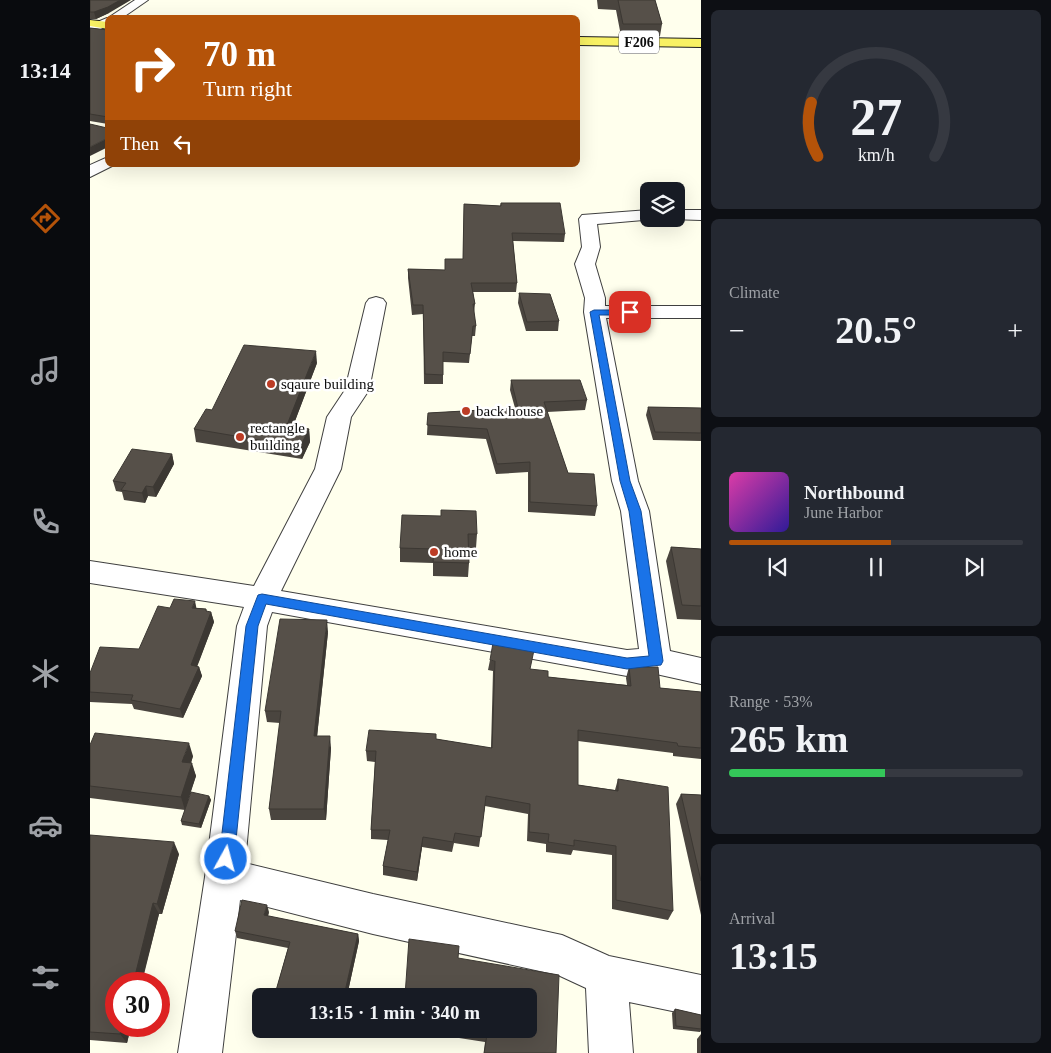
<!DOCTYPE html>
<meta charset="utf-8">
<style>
body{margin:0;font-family:"Times New Roman",serif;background:#242831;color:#f1f3f6;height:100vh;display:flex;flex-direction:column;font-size:19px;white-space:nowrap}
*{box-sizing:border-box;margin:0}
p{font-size:16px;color:#9ea1a6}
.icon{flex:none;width:28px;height:28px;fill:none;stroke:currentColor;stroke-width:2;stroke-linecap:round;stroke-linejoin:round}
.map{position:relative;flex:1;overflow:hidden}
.drawer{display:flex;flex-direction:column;gap:10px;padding:10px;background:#0d0f14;width:350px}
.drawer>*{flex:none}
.top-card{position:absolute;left:15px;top:15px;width:475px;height:152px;border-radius:8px;box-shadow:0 5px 20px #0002;background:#b45309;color:#fff;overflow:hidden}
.buttons{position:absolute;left:550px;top:182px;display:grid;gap:10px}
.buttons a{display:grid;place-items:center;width:45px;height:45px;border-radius:8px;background:#171b24;box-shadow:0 5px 20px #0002;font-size:25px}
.speed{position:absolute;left:15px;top:972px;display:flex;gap:10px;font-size:25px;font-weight:700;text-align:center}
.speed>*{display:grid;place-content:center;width:65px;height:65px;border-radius:50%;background:#171b24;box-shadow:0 5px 20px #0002;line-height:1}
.speed .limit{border:8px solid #d22;background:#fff;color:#111}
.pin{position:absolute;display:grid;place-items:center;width:42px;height:42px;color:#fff;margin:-21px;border-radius:10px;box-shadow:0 2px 8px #0006}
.me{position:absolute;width:55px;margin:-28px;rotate:7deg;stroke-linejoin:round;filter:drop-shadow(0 0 4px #0008)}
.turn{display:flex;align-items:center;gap:18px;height:105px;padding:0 15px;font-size:22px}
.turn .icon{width:65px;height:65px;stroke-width:2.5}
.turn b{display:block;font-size:35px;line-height:42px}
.then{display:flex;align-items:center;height:48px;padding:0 15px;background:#0003;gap:10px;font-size:19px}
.big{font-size:38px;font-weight:600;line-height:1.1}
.drawer .widget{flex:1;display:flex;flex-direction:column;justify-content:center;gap:8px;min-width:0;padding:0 18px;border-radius:8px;background:#242831}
.drawer .dial{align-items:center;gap:0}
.dial svg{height:130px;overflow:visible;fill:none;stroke:#363941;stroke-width:7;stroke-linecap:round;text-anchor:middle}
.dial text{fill:#f1f3f6;stroke:none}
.song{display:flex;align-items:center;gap:15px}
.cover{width:60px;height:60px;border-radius:8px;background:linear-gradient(135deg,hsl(320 70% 55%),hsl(250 70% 35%))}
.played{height:5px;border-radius:2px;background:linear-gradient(90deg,#b45309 55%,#363941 55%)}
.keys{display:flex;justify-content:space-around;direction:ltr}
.heat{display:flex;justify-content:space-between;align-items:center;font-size:28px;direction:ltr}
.charge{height:8px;border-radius:4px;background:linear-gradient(90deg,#34c759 53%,#363941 0)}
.trip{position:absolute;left:162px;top:988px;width:285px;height:50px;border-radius:8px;background:#171b24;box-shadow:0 5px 20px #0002;font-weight:600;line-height:50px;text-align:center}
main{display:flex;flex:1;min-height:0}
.tab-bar{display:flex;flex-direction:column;width:90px;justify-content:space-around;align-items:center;background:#090b0e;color:#9ea1a6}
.tab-bar .icon{width:35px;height:35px}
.tab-bar .selected{color:#b45309}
.tab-bar b{font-size:22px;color:#f1f3f6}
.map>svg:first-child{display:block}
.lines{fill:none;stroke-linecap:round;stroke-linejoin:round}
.minor-casing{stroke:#404040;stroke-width:2}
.major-casing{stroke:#1e1e1e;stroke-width:2}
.minor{fill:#fff;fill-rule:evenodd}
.major{fill:#f8f164;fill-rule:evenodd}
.wall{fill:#4a453f}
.shaded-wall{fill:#3c3833}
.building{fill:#565049;stroke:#3c3833}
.route{fill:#1a73e8;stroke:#114b97}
.poi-dot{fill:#bc3c25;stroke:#fff;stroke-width:2}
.labels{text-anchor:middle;stroke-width:5;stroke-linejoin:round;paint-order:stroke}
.shield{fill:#fff;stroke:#565656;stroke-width:1}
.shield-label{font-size:14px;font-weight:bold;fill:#0d0d0d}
.poi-label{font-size:15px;fill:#0d0d0d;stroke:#fff;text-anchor:start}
</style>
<main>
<nav class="tab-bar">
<b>13:14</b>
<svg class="icon selected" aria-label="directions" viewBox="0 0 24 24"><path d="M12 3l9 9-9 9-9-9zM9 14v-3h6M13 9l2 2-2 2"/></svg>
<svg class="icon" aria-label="music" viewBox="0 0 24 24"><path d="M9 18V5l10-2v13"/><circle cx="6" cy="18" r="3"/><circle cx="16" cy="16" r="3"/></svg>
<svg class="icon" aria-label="phone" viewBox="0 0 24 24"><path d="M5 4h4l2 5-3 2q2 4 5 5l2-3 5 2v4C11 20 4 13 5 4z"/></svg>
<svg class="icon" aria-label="climate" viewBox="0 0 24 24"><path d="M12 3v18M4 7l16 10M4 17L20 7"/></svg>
<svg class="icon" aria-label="car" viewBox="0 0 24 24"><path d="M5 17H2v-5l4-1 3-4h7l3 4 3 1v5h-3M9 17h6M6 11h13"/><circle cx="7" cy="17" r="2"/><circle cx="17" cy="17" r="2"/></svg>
<svg class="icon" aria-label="filters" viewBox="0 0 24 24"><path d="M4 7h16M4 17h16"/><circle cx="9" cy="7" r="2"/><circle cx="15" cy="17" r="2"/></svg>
</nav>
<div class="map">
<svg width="611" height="1053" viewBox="0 0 611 1053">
<rect width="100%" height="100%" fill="#ffffed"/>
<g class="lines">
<g class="minor-casing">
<g id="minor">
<polygon points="45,0 58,0 32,18 18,18"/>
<polygon points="17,18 18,26 0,33 0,25"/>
<polygon points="18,157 18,165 24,165 0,177 0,165"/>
<polygon points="559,210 559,219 565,219 507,224 510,247 505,264 515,298 515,306 611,306 611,318 516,318 548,481 559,511 580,651 611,658 611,684 566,674 537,676 182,612 177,626 155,863 283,894 472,935 519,956 611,975 611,1017 539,1002 543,1053 499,1053 496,988 468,975 283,934 150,900 132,1053 88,1053 115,877 147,626 154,607 0,583 0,561 164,586 225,469 237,417 255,390 276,303 279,299 286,297 293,299 296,303 279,390 261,417 251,469 191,591 537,650 549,649 531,511 522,481 494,312 495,298 485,264 492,247 489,219 492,215"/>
<polygon points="586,210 611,210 611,220 580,219 586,219"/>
</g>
</g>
<g class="major-casing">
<g id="major">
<polygon points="0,20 18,22 18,29 0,26"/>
<polygon points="488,37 611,39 611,47 488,45"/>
</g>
</g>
<use href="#minor" class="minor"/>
<use href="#major" class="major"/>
</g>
<g class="wall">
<polygon points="0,0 19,13 6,19 0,19"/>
<polygon points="507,0 565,0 572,24 570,36 531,36 526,10 508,9"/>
<polygon points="0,28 18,30 18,124 0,121"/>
<polygon points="411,203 475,234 474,242 423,241 427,283 426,292 383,292 385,304 384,313 386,326 385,336 382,336 379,363 353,362 353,384 334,384 333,314 322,315 318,278 318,269 355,270 355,259 373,259 374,204 410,206"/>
<polygon points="429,293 469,321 468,331 436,331 428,303"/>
<polygon points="227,363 203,426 219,429 220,442 212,459 106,442 104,429 122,410"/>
<polygon points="421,380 497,400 495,410 457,412 478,473 507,506 505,516 438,512 438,472 406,474 396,439 337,435 338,413 425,408 420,390"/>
<polygon points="558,407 611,408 611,441 563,440 556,415"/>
<polygon points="82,454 84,464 66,497 58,496 55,503 34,500 32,492 26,491 23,481"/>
<polygon points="351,516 387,534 386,548 379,548 379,563 378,577 343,576 343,563 310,562 310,548"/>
<polygon points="581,547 611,549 611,620 587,619 576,561"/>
<polygon points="80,608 107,608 116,609 117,612 121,612 124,622 107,666 109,667 112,676 93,718 44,709 42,704 0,702 0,673 49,649"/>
<polygon points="238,632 227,736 241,748 236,820 181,820 179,809 190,723 177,722 175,711"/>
<polygon points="400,660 440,669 458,677 537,685 536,678 539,667 570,688 611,692 611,759 583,756 583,753 488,741 488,785 525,790 528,779 583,911 578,920 522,909 522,855 483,850 481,855 456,852 456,844 437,841 438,814 395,806 389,847 364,843 362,852 332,847 327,881 293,875 293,866 298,840 281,839 281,830 285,762 277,761 276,751 346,739 401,748 403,671 398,670"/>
<polygon points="0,745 103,756 101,763 106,776 98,799 119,796 121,800 111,828 92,825 91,821 95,810 0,798"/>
<polygon points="591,794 611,795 611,915 586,804"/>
<polygon points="0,835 89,854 72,914 69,914 37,1043 0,1040"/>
<polygon points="179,912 178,916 268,934 269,941 257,996 186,996 185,994 198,948 147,938 145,931"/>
<polygon points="368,958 466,1053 394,1053 395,1042 369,1038 370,1030 357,1029 439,1029"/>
<polygon points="585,1009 611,1015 611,1031 610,1032 583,1029 582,1013"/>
<polygon points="611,1034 611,1053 607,1053 607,1039"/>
</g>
<g class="shaded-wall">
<polygon points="30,0 41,0 19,13 6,19 4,12"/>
<polygon points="18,138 18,147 0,156 0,147"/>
<polygon points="226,351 227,363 199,437 197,425"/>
<polygon points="219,429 220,442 212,459 210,447"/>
<polygon points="82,454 84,464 66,497 63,487"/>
<polygon points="56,486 58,496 55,503 52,493"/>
<polygon points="105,601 107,611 102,608"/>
<polygon points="121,612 124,622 104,675 101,665"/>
<polygon points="237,620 238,632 226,747 224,736"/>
<polygon points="109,667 112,676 93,718 90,709"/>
<polygon points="240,736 241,748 236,820 234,809"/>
<polygon points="99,743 103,756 97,775 92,762"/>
<polygon points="102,763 106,776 95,810 91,797"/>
<polygon points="119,796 121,800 111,828 109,824"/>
<polygon points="333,837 332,847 327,881 327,872"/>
<polygon points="84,842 89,854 72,914 67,904"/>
<polygon points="63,903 69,914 51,984 43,984"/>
<polygon points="177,905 179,912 176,922 174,915"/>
<polygon points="268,934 269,941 257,996 254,996"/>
<polygon points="32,1026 41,1026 37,1043 30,1034"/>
</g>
<g class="building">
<polygon points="0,0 30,0 18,7 4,12 0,12"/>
<polygon points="528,0 565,0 572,24 533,24"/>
<polygon points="0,28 18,30 18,117 0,114"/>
<polygon points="0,124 17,128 18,126 18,138 0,147"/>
<polygon points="411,203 470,203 475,234 422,233 427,283 381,283 385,304 383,304 386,326 383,326 380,354 353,352 353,375 335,374 333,305 323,305 318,269 355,270 355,259 373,259 374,204 411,206"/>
<polygon points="429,293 460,294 469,321 437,322"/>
<polygon points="154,345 226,351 197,425 219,429 210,447 104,429 116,409 122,410"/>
<polygon points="421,380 490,380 497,400 454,402 478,473 504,474 507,506 440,502 440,462 407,464 397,429 337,425 338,413 428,408"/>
<polygon points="558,407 611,408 611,433 565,432"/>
<polygon points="42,449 82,454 63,487 56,486 52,493 31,490 36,483 23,481"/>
<polygon points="351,510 386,511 387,534 378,534 379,563 343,562 344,549 310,548 312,515 351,516"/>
<polygon points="581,547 611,549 611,606 592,605"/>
<polygon points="84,599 105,601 102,608 116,609 116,611 121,612 101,665 109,667 90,709 41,700 43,695 0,692 0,673 10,647 49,649 68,606 80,608"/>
<polygon points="190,619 237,620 224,736 240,736 234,809 179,809 191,711 175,711"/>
<polygon points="403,643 444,650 440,669 458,671 458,677 541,686 539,667 568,667 570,688 611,692 611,748 588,746 587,743 488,730 488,785 528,791 528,779 578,787 583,911 526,900 526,846 484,840 484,846 458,842 459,834 439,832 440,804 396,796 391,837 365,833 363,842 333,837 327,872 293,866 300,830 281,830 286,751 276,751 279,730 346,734 346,739 402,748 405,661 400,660"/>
<polygon points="5,733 99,743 92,762 102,763 91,797 0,786 0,745"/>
<polygon points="101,792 119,796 109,824 91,821"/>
<polygon points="591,794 611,795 611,881"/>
<polygon points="0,835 84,842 67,904 63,903 43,984 26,984 26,1026 32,1026 30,1034 0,1032"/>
<polygon points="152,900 177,905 174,915 268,934 254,996 194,996 185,994 200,942 145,931"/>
<polygon points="319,939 369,946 368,958 469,975 466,1053 394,1053 397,1035 371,1030 371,1029 439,1029 439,996 315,996"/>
<polygon points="585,1009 611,1015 611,1029 586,1026"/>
</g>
<polygon class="route" points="504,310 540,310 544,312 540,315 509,315 540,481 551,511 573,661 571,665 537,669 176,604 168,626 144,859 142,864 136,867 131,864 129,859 156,626 168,595 172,594 537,658 559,656 539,511 530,481 500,312"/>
<g class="poi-dot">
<circle cx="181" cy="384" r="5"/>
<circle cx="376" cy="411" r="5"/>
<circle cx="150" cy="437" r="5"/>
<circle cx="344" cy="552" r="5"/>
</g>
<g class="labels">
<rect class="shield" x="529" y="30.5" width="40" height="23" rx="4"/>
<g class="shield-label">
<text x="549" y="47">F206</text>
</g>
<g class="poi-label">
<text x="191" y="389">sqaure building</text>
<text x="386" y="416">back house</text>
<text x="160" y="433">rectangle<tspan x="160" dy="17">building</tspan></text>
<text x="354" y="557">home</text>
</g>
</g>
</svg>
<div class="buttons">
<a><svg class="icon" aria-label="layers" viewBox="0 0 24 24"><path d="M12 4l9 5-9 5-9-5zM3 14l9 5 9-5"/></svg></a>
</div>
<div class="speed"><div class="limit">30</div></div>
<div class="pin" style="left:540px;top:312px;background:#d93025"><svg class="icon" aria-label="arrive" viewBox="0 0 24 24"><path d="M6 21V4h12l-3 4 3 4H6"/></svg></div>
<svg class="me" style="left:136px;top:859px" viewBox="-20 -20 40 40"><circle r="17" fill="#1a73e8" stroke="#fff" stroke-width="3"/><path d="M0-11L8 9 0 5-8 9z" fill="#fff"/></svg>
<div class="trip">13:15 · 1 min · 340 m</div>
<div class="top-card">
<div class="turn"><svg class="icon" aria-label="right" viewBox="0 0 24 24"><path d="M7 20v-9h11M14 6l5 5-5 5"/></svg><div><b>70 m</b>Turn right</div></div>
<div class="then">Then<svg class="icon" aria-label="left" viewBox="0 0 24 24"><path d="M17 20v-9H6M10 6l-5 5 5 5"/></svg></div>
</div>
</div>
<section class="drawer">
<div class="widget dial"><svg viewBox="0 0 100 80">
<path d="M14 69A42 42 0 1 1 86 69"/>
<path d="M14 69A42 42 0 0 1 10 36" stroke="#b45309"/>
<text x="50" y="56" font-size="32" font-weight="700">27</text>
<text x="50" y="72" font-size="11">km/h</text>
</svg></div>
<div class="widget"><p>Climate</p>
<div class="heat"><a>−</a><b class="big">20.5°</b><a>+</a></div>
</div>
<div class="widget">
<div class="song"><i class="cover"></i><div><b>Northbound</b><p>June Harbor</p></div></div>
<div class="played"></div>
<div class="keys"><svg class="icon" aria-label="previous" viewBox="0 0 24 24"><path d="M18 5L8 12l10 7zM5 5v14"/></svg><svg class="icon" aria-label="pause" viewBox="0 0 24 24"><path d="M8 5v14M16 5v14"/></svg><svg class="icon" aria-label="next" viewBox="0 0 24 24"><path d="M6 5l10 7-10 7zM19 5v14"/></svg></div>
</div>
<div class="widget"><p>Range · 53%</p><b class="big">265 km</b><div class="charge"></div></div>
<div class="widget"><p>Arrival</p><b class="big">13:15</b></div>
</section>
</main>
